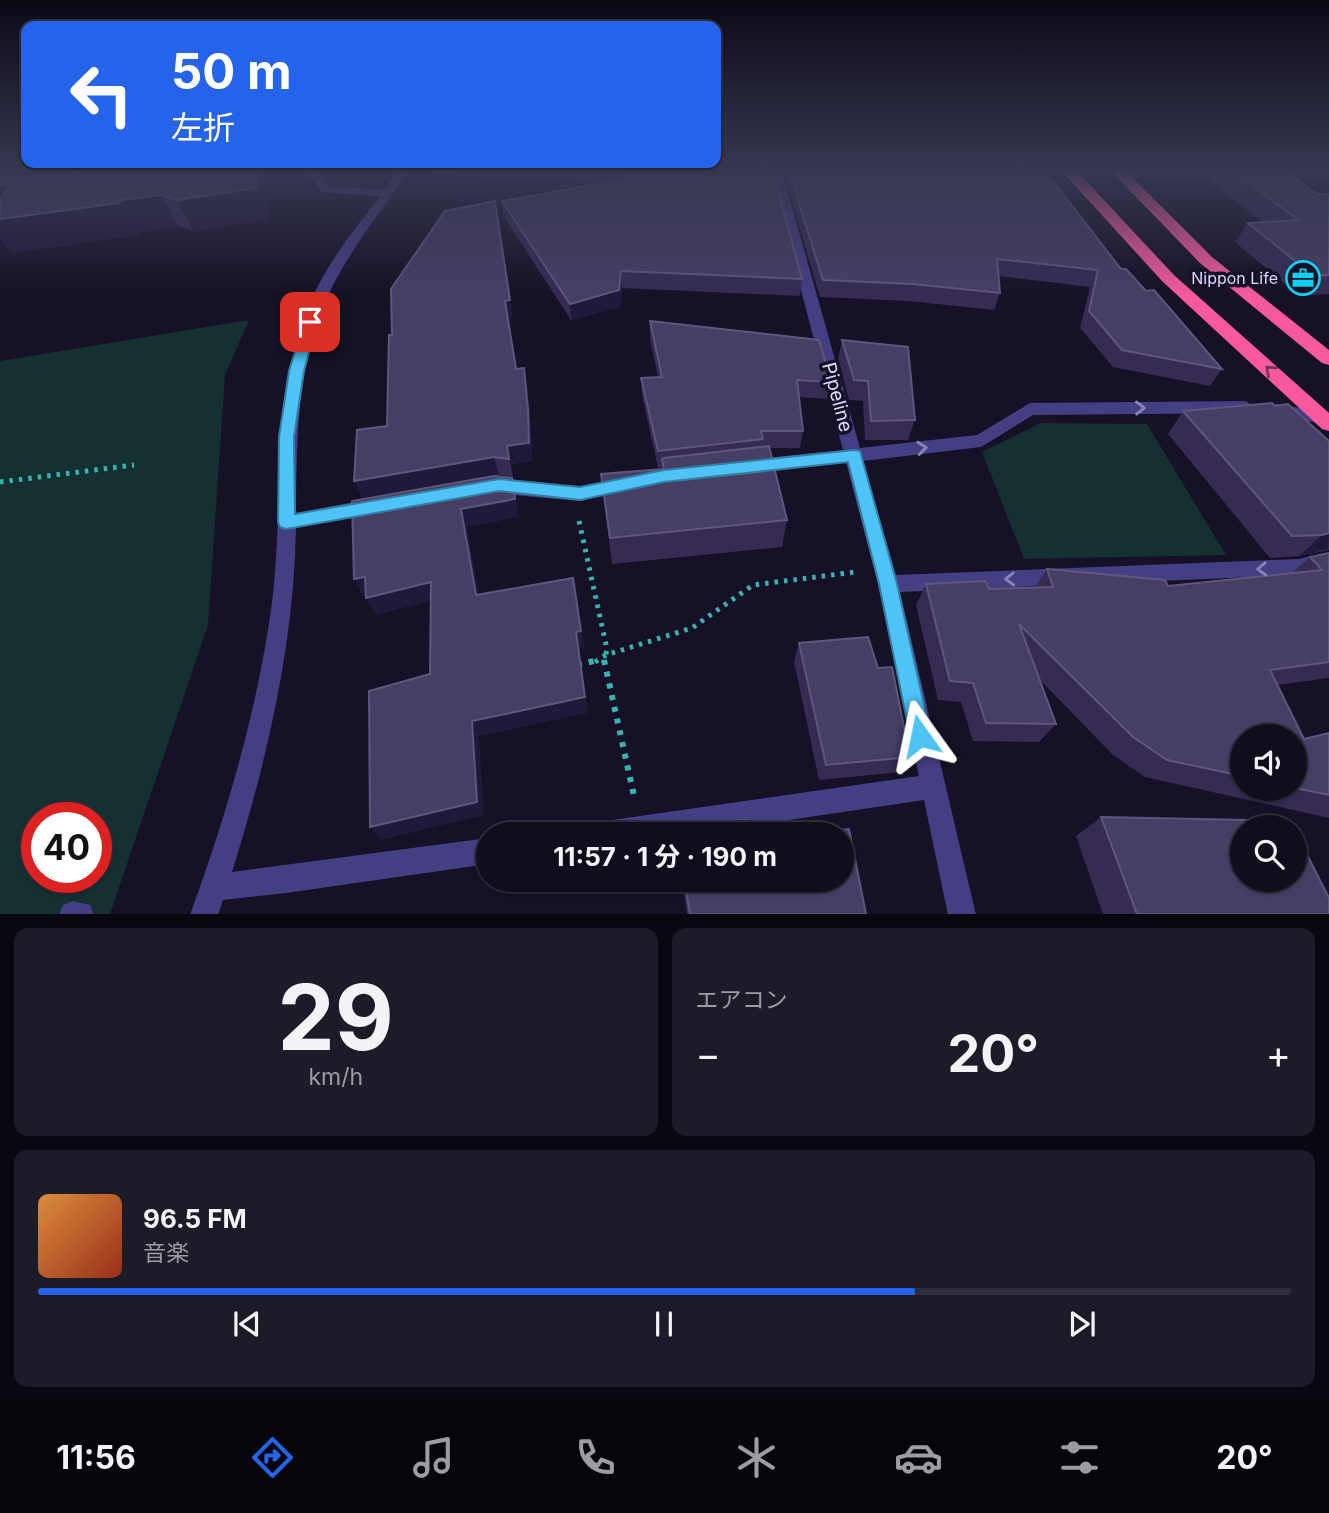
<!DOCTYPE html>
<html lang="ja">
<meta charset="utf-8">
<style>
body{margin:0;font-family:Inter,"Noto Sans JP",sans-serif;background:#1e1b29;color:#f1f3f6;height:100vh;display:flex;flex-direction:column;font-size:26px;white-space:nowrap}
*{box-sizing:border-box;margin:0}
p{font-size:23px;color:#9c9ca3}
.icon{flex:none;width:38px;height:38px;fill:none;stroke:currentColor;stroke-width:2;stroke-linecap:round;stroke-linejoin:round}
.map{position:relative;height:914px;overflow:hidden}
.details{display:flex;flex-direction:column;gap:14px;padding:14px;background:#09070f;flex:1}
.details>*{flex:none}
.top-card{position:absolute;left:21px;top:21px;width:700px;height:147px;border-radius:14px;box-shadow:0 2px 5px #0004,0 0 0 2px #302d3b;background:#2563eb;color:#fff;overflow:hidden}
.buttons{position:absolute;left:1230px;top:724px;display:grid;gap:14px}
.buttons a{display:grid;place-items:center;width:77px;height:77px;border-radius:50%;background:#100d1c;box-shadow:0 2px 5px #0004,0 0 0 2px #302d3b;font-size:35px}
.speed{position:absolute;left:21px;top:802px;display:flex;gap:14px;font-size:35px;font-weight:700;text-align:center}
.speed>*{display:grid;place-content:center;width:91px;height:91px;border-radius:50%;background:#100d1c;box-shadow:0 2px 5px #0004,0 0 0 2px #302d3b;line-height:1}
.speed .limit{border:10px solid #d22;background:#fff;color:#111}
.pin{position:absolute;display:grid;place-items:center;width:60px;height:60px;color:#fff;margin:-30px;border-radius:14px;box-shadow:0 4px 10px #0006}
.me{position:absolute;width:77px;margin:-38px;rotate:348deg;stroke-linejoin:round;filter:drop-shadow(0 0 5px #0008)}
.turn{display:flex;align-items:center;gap:24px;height:147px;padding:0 35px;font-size:32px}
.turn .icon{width:91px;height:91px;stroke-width:2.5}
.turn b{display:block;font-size:49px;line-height:60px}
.big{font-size:52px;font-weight:700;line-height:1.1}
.details .tile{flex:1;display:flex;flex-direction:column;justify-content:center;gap:10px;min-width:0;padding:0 24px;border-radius:14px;background:#1e1b29}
.details .dial{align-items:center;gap:0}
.dial b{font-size:91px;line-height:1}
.song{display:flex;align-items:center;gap:21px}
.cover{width:84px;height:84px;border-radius:10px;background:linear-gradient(135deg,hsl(30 70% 55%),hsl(10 70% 35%))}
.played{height:7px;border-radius:4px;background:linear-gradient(90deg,#2563eb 70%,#302d3b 70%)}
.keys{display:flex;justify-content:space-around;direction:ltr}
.heat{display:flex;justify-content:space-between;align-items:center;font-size:38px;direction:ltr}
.details .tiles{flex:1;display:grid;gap:14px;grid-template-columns:1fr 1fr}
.tile:last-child{grid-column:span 2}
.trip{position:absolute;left:476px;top:822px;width:378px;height:70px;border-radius:35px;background:#100d1c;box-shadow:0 2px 5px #0004,0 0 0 2px #302d3b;font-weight:700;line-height:70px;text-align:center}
.menu{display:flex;height:112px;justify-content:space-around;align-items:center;background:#06050b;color:#9c9ca3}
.menu .icon{width:49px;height:49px}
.menu .selected{color:#2563eb}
.menu b{font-size:32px;color:#f1f3f6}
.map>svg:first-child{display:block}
.green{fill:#143030;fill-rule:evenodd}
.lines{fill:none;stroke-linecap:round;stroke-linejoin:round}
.path-far1{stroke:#37b3b1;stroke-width:5;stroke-dasharray:3.5 6;stroke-linecap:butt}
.path{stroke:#37b3b1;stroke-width:6;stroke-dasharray:5 7;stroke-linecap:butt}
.minor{fill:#443f83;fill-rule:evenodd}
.highway{fill:#f65a9d;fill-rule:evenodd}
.wall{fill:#352b53;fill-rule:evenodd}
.shaded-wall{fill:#211939}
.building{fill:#473e65;stroke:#5f567d;stroke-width:2}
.oneway{stroke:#7b325c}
.oneway2{stroke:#8984ba}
.route{fill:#4fc3f7;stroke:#337fa1;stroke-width:2}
.labels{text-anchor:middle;stroke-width:7;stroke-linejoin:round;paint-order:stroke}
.far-poi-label{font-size:16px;fill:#ded8fd;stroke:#161126;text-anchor:end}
.street-label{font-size:19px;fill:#ded8fd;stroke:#161126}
</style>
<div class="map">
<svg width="1329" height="915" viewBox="0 0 1329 915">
<rect width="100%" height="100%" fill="#161126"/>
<g class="green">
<path d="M249 320 225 375 208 625 110 914H0V361ZM37 817H96V877H37Z"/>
<polygon points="1041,423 1147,424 1226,555 1024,559 982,452"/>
</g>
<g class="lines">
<g class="path-far1">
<polyline points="0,482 134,465"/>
<polyline points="579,521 607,649 604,662"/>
<polyline points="595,662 606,655 692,628 753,585 855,572"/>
</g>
<g class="path">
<polyline points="604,660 634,796"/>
<polyline points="577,665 598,660"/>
</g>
<g class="minor">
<path d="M304 168H315L328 187 385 189 400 168H411C384 207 354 244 332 287 296 357 297 437 296 513L376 498 383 500 385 505 383 510 376 512 296 528C294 645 267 760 232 872L488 838V864L286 893 223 900 218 915H190C225 819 255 718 270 617 286 513 268 408 308 308 324 267 353 231 380 196L321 192Z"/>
<polygon points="769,168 781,168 860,448 977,435 1030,403 1246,401 1254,407 1246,413 1033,415 981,447 863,461 896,575 1299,559 1329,552 1329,568 1299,575 900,592 976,915 948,915 924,800 688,835 585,835 589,826 598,822 919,776 878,584 846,462 749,474 743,472 740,467 743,462 749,460 843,450"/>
<polygon points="1120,172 1238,172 1244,175 1238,178 1116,177 1116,173"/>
<polygon points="1270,172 1329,172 1329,178 1266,177 1266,173"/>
<polygon points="1277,404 1329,413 1329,425 1271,414 1269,410 1271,406"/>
<polygon points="625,477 631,479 634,484 631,489 580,501 490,493 484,491 481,486 484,481 499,478 580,487"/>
<polygon points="73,901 90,905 94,915 59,915 63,905"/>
</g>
<g class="highway">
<polygon points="1059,168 1074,168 1174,275 1329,413 1329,431 1322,429 1162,281"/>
<polygon points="1108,168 1123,168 1212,257 1329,350 1329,365 1322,363 1200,263"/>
</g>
</g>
<g class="wall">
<polygon points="0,168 84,172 271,186 269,219 193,231 178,226 139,232 138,235 11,253 0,238"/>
<polygon points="431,168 772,168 802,279 800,296 622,288 620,307 571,320 504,217 502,201 602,183 432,174"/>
<polygon points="782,168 1043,168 1121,269 1146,291 1222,369 1210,386 1113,367 1080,328 1090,287 999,276 1000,293 994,310 908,301 820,297"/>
<polygon points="1195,168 1281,168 1317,194 1329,194 1329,294 1299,296 1235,242 1248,223 1262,222 1210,181 1217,169 1196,169"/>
<polygon points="513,318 508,319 517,369 524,368 527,386 531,428 532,461 511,464 513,477 499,475 387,426 392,335"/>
<polygon points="650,321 831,382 827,399 799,397 803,431 800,448 769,448 787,520 782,547 612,564 601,474 662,469 662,467 658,468 642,395 641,378 658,377 650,338"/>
<polygon points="842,340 915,420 908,440 865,440 863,401 849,400 838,359"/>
<polygon points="1275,406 1329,441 1329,550 1299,556 1270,558 1168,434 1183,411"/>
<path d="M1329 553V678L1277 685 1304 739 1329 733V818L1145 777 1113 755 1040 680 1056 724 1039 742 973 741 961 702 938 700 916 605 926 584 989 589 1035 587 1047 569 1168 586 1292 573 1310 557ZM1242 737H1295V789H1242Z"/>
<polygon points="799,643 878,668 910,757 901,772 819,780 794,661"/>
<polygon points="1101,817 1329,914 1103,914 1076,836"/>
<polygon points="682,880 842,880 866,914 687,914"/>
</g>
<g class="shaded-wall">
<polygon points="72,168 82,168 95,190 73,173"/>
<polygon points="258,168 264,168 271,186 269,219 193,231 177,200"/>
<polygon points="10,184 121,200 162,195 178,226 139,232 138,235 11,253 0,238 0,186"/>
<polygon points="495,201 513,318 508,319 505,301"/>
<polygon points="621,271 622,288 620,307 571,320 570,304"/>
<polygon points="524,368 527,386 531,428 532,461 511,464 513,477 507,446"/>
<polygon points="494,457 499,475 362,499 354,481"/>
<polygon points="512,478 519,517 467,527 482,612 476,595 461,509"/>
<polygon points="1329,533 1328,549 1299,556 1322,535"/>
<polygon points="365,577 374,594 363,596 354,579"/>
<polygon points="573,578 584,648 579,649 588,713 479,736 484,815 381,840 370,827 472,721 576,632"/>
<polygon points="431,582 438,599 375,615 366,598"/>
</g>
<g class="building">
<polygon points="0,168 75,168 73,173 110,168 258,168 256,188 177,200 162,195 121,200 119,203 0,219 0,200 10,184 0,186"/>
<polygon points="611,168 772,168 802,279 621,271 619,290 570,304 502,201 626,179 625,169"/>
<polygon points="788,168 1043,168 1121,269 1126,269 1146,291 1154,290 1222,369 1122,350 1089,311 1098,270 997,259 1000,293 912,284 823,280"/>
<polygon points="1229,168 1281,168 1317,194 1329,194 1329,275 1314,276 1248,223 1298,220"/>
<polygon points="495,201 510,300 505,301 516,369 524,368 528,410 529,443 507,446 509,459 494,457 354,481 357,430 387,426 389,335 392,335 391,289 445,211"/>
<polygon points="650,321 819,340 831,382 797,380 803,431 761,431 763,439 658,451 641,378 662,377"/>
<polygon points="842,340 908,347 915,420 871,421 868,381 854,380"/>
<polygon points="1272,403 1275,406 1288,404 1329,441 1329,533 1322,535 1292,536 1183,411"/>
<polygon points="769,446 787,520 610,538 601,474 664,469 662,459 664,458"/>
<polygon points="494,476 512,478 515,499 461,509 476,595 573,578 581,631 576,632 585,697 472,721 477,802 370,827 369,691 430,674 431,582 366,598 365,577 354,579 352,501"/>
<polygon points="1329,553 1329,662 1270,670 1304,739 1329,733 1329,795 1295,788 1295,737 1242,737 1242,776 1167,760 1133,737 1019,624 1056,724 986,723 973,683 950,681 926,584 985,581 989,589 1053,587 1047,569 1165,580 1168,586 1322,570 1310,557"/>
<polygon points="868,637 878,668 892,667 910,757 826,765 799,643"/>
<polygon points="1101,817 1290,821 1293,828 1242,828 1242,880 1295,880 1295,831 1329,898 1329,914 1137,914"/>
<polygon points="745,820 748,835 698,835 697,825"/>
<polygon points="849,829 866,914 690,914 684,880 842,880 842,835 790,835"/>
</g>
<defs><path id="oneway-chevron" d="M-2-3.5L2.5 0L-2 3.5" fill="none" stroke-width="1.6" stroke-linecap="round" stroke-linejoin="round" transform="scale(1.75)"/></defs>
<use class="oneway" href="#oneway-chevron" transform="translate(1270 370) rotate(-138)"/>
<g class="oneway2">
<use href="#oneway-chevron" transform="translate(1140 408) rotate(-1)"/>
<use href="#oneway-chevron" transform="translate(922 448) rotate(-6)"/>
<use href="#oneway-chevron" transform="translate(1262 569) rotate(178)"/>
<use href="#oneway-chevron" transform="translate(1010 579) rotate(178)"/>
</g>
<linearGradient id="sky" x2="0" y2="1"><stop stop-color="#0c0915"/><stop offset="0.57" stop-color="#363852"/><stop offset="1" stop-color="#363852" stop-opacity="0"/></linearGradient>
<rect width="1329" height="296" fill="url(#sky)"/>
<polygon class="route" points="310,318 317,322 304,371 294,437 295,514 499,479 580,487 664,470 854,450 860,451 897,584 931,736 928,744 920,747 913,744 910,736 879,584 848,462 664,482 580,500 499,491 286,529 280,527 278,522 279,437 289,371 304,322"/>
<defs>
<g id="office-ring" transform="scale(1.75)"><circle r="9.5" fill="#161126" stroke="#0fd0f2" stroke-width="1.5"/><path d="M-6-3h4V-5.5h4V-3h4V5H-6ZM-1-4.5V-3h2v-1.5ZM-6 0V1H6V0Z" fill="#0fd0f2"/></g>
</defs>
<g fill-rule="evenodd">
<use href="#office-ring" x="1303" y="278"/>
</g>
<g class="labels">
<g class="far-poi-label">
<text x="1278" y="284">Nippon Life</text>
</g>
<g class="street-label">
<text transform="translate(838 397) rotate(75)" y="7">Pipeline</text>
</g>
</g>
</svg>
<div class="buttons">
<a><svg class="icon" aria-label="sound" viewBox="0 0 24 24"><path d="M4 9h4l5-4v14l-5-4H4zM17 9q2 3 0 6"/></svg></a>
<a><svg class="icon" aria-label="search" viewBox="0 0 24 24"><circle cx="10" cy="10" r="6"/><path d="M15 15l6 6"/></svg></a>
</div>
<div class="speed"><div class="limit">40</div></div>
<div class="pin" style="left:310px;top:322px;background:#d93025"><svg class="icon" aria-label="arrive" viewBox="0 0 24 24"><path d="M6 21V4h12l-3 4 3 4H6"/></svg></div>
<svg class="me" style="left:920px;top:736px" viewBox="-20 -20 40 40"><path d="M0-17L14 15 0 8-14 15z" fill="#4fc3f7" stroke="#fff" stroke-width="4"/></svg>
<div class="trip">11:57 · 1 分 · 190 m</div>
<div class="top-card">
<div class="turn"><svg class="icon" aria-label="left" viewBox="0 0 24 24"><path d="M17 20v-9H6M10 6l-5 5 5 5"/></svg><div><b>50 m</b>左折</div></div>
</div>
</div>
<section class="details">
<div class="tiles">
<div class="tile dial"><b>29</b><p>km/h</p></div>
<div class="tile"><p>エアコン</p>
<div class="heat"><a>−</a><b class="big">20°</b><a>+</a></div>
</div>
<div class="tile">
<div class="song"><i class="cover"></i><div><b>96.5 FM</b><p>音楽</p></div></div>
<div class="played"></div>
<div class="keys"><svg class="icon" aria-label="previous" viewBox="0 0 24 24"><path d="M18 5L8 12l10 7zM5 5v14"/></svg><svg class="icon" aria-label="pause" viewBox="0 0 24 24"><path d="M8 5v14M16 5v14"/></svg><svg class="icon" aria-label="next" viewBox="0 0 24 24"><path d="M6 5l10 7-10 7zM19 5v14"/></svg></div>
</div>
</div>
</section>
<nav class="menu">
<b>11:56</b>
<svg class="icon selected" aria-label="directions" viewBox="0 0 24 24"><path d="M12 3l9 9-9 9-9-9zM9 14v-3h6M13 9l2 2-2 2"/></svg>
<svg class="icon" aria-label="music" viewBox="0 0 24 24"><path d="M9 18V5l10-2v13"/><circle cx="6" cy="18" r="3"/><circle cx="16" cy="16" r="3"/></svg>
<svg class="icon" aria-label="phone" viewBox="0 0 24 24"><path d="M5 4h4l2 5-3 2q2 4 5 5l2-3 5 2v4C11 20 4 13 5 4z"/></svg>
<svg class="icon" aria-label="climate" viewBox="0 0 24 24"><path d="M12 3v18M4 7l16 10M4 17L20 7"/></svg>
<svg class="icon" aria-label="car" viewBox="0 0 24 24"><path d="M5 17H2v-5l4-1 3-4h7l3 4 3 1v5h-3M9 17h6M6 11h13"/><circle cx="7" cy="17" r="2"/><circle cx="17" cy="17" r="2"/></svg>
<svg class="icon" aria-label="filters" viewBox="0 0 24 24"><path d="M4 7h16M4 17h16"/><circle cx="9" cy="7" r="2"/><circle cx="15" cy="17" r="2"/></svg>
<b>20°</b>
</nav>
